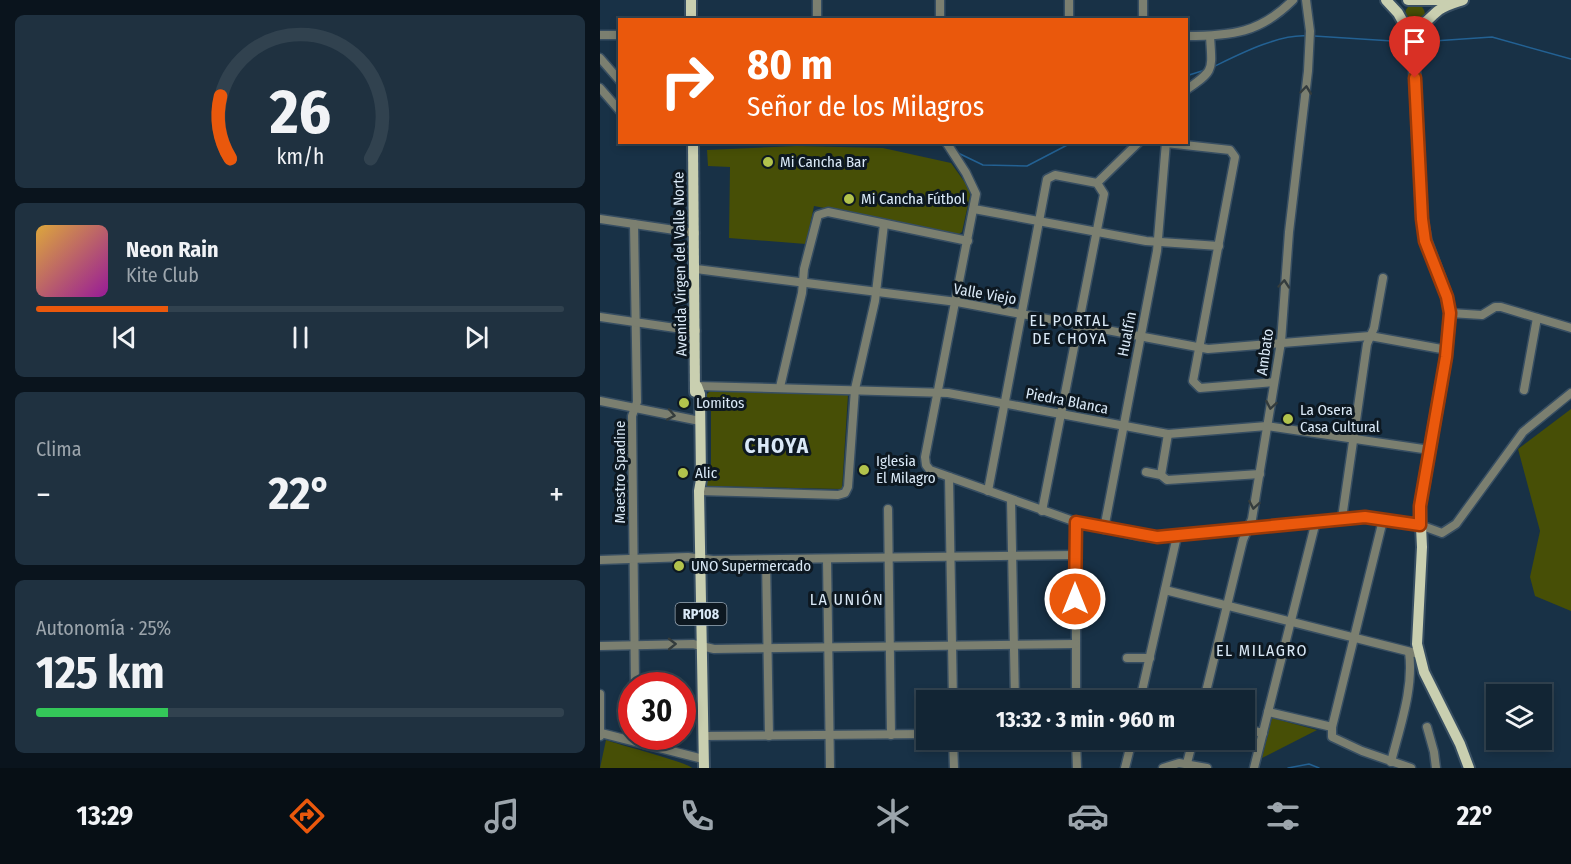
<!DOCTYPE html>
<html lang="es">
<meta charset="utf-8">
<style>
body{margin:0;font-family:"Fira Sans Condensed",sans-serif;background:#1f3140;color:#f1f3f6;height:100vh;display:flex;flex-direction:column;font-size:22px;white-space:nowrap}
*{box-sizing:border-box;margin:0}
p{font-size:20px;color:#9ca5ac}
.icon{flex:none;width:33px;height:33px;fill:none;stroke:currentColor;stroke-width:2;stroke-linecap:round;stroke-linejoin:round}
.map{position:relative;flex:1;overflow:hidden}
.side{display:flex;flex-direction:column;gap:15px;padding:15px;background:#0a141d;width:600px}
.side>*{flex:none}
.guide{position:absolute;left:18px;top:18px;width:570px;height:126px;border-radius:0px;box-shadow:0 3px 9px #0003,0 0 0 2px #31424f;background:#ea580c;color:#fff;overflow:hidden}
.fabs{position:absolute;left:886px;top:684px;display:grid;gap:12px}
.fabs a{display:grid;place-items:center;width:66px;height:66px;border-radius:0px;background:#122534;box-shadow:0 3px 9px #0003,0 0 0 2px #31424f;font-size:30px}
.speed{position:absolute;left:18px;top:672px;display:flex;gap:12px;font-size:30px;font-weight:700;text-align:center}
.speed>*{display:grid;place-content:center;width:78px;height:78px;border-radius:50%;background:#122534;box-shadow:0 3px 9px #0003,0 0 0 2px #31424f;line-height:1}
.speed .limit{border:9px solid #d22;background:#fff;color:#111}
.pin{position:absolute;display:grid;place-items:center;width:51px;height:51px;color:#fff;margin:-62px -26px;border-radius:50% 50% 50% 0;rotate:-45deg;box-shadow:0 0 6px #0007}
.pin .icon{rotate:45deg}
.me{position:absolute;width:66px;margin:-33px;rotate:0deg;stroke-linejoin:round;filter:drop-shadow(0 0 4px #0008)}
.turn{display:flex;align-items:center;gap:21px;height:126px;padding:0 30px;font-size:27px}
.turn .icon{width:78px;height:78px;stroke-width:2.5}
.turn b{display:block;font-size:42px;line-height:51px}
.big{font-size:45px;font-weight:700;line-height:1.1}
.side .widget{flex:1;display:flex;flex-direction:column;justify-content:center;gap:9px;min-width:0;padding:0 21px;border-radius:9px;background:#1f3140}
.side .dial{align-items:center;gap:0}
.dial svg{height:156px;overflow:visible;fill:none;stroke:#31424f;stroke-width:7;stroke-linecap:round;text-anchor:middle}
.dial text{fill:#f1f3f6;stroke:none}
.song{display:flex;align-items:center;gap:18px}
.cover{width:72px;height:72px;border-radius:9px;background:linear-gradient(135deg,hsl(40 70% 55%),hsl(300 70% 35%))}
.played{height:6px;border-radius:3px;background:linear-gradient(90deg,#ea580c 25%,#31424f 25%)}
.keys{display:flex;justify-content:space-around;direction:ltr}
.heat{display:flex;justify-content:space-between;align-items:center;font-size:33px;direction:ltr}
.charge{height:9px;border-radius:4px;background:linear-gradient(90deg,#34c759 25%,#31424f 0)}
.trip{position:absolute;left:316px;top:690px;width:339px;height:60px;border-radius:0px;background:#122534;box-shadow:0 3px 9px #0003,0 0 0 2px #31424f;font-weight:700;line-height:60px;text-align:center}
.tabs{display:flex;height:96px;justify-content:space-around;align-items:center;background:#070f15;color:#9ca5ac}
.tabs .icon{width:42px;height:42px}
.tabs .selected{color:#ea580c}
.tabs b{font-size:27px;color:#f1f3f6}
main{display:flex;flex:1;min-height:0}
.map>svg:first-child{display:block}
.green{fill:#474f06}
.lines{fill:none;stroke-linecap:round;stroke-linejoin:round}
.stream{stroke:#236193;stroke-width:1.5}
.minor-casing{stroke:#374e62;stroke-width:11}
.major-casing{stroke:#374e62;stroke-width:14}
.minor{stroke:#7b7f70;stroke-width:8}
.major{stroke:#c9cfb0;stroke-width:10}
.oneway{stroke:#343c3d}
.route-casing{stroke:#983908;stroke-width:15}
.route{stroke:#ea580c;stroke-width:10}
.poi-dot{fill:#b2c34c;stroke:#0d1821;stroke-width:2}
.labels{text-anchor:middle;stroke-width:6;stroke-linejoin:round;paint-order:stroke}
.shield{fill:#0d1821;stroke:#9caab7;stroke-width:1.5}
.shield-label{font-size:14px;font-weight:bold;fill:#dae9f7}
.poi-label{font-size:15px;fill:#dae9f7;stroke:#0d1821;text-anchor:start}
.street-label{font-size:15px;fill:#dae9f7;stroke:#0d1821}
.neighbourhood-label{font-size:16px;letter-spacing:1.5px;fill:#dae9f7;stroke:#0d1821}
.district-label{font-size:21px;font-weight:bold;letter-spacing:1.5px;fill:#dae9f7;stroke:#0d1821}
</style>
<main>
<section class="side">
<div class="widget dial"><svg viewBox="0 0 100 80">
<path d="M14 69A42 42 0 1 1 86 69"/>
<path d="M14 69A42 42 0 0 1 9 37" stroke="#ea580c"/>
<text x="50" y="56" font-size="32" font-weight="700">26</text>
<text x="50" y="72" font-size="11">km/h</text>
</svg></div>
<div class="widget">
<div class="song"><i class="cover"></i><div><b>Neon Rain</b><p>Kite Club</p></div></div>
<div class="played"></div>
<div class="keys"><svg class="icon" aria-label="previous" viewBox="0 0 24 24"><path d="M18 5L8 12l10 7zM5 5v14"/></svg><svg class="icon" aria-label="pause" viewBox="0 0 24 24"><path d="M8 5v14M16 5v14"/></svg><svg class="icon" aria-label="next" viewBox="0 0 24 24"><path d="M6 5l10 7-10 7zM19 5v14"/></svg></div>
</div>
<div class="widget"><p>Clima</p>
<div class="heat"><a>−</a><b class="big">22°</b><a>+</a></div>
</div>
<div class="widget"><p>Autonomía · 25%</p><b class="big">125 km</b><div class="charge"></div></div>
</section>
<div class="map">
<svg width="971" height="768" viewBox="0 0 971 768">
<rect width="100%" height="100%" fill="#183146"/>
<g class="green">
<circle cx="815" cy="14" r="10"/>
<polygon points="197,146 283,148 351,163 371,191 362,232 359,234 214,206 206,244 129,238 130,167 108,166 107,150"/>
<polygon points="110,391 248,395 242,489 107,486 105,470 111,465 111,411 104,406 104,397"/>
<polygon points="971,409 971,611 935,596 930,577 940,531 918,449"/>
<polygon points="672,718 717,730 662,758"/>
<path d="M6 740C20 745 89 763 92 768H0Z"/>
</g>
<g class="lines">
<g class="stream">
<polyline points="714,36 808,42"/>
<polyline points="819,42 892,37 971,59"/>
<path d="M613 67C638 55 678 34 707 36"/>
<polyline points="586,76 605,70"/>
<polyline points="338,142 342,144"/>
<polyline points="356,152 383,165 427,166 473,142"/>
<polyline points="688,768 709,764 719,768"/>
</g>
<g class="minor-casing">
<g id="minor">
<polyline points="217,20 217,0"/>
<polyline points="340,20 340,0"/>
<polyline points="469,20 469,0"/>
<polyline points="543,20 543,0"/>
<polyline points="0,35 20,35"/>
<path d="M586 36C632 36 660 33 693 0"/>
<polyline points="0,58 20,81"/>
<polyline points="0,88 20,111"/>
<path d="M586 90C615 70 612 71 610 36"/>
<polyline points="346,142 366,173 376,194 325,457 326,465 330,470 476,522 539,536 577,536 765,517 820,525 842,533 856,524 923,432 971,393"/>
<polyline points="566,143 630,150 635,157 593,381 600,388 674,382"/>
<polyline points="497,183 539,142"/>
<polyline points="374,209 546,241 619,246"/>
<polyline points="0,219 95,233"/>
<polyline points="34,224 37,402 32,416 35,686"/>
<polyline points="96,269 357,302 608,349 770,336 847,350"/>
<polyline points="850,313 882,315 895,307 901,307 971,328"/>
<polyline points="0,317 96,331"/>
<polyline points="97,386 348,393 568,434 667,426 830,450"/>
<polyline points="180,387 202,293 204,269 218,215 228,212 368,241"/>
<polyline points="924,390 937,318"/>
<polyline points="0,401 100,421"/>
<polyline points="546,472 561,475 567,480 660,474"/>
<polyline points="561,475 568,434"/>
<polyline points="349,477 353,700"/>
<polyline points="99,491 238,495 245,493 248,487 255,389 275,301 284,224"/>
<polyline points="388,491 447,179 455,175 497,183 504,194 442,511"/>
<polyline points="411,500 415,700"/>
<polyline points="288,509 291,735"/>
<polyline points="742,518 767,344 774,328 783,278"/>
<polyline points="783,520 732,727 732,737 762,751 811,768"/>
<polyline points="476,522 476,700"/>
<polyline points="504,529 557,251 566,142"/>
<polyline points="227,559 230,768"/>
<polyline points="0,560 88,557 113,560 475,555"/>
<polyline points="166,560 169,736"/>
<polyline points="565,590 819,654"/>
<polyline points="0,646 93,644 114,649 475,644"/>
<polyline points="527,658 550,658"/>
<polyline points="0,694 0,736"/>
<polyline points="540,700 577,536"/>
<polyline points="604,700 643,540 652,519 681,342 689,232 708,71 710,31 706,0"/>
<polyline points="668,712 732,727"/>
<polyline points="827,727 834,752 836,768"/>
<polyline points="645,729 663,733"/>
<polyline points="1,733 103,759"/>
<polyline points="103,736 327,734"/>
<polyline points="353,740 354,768"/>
<polyline points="476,740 477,768"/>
<path d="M791 762C800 726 814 688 809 652"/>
<polyline points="587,763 593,740"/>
<polyline points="525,768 532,740"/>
<polyline points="563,768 579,763 607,768"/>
<polyline points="654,768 716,521"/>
</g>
</g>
<g class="major-casing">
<g id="major">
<polyline points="91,0 91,20"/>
<polyline points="786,0 798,13 813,40 822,219 826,241 847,297 850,313 846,357 820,506 822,547 817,644 824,672 860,744 869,768"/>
<polyline points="808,0 846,0"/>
<path d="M805 23C820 34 827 19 839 10 846 5 854 3 863 0"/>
<polyline points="93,142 95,392"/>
<polyline points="97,386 100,394 101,480 99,491 104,768"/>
</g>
</g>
<use href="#minor" class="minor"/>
<use href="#major" class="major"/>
</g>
<defs><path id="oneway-chevron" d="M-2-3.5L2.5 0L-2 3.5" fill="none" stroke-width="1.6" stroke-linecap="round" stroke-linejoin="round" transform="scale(1.5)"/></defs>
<g class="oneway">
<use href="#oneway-chevron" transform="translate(706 90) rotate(-83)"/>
<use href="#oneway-chevron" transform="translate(684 284) rotate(-85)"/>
<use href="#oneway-chevron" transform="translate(671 405) rotate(100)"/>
<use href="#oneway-chevron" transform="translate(71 415) rotate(11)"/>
<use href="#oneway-chevron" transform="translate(654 505) rotate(100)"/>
<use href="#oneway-chevron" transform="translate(72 644) rotate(-1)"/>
</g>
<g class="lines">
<g class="route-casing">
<polyline id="route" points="475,599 476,522 557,537 765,517 820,525 820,506 846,357 850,313 847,297 825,241 822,219 815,78"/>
</g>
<use href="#route" class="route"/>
</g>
<g class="poi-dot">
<circle cx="168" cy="162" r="6"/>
<circle cx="249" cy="199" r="6"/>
<circle cx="84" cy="403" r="6"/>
<circle cx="688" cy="419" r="6"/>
<circle cx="264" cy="470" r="6"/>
<circle cx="83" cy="473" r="6"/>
<circle cx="79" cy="566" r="6"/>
</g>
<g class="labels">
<rect class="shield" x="75.5" y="603" width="51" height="22" rx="4.5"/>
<g class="shield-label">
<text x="101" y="619">RP108</text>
</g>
<g class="poi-label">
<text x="180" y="167">Mi Cancha Bar</text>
<text x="261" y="204">Mi Cancha Fútbol</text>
<text x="96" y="408">Lomitos</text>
<text x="700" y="415">La Osera<tspan x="700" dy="17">Casa Cultural</tspan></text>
<text x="276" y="466">Iglesia<tspan x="276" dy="17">El Milagro</tspan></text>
<text x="95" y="478">Alic</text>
<text x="91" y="571">UNO Supermercado</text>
</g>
<g class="street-label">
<text transform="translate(80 264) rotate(-91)" y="5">Avenida Virgen del Valle Norte</text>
<text transform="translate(385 294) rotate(10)" y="5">Valle Viejo</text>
<text transform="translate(527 334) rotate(-79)" y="5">Hualfín</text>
<text transform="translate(665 352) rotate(-82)" y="5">Ambato</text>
<text transform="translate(467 401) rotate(11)" y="5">Piedra Blanca</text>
<text transform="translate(20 472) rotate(-90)" y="5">Maestro Spadine</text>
</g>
<g class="neighbourhood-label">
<text x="470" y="326">EL PORTAL<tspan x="470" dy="18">DE CHOYA</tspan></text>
<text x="247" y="605">LA UNIÓN</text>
<text x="662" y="656">EL MILAGRO</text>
</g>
<g class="district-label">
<text x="177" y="453">CHOYA</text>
</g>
</g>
</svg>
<div class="fabs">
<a><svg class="icon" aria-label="layers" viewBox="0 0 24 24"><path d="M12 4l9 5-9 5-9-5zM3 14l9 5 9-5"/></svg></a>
</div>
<div class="speed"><div class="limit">30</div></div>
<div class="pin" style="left:815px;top:78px;background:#d93025"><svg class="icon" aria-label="arrive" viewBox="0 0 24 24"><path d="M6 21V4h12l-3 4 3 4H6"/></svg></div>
<svg class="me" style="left:475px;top:599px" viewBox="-20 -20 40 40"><circle r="17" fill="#ea580c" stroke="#fff" stroke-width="3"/><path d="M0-11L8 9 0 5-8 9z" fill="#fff"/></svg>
<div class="trip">13:32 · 3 min · 960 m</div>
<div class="guide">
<div class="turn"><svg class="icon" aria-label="right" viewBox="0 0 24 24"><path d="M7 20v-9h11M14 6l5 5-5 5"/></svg><div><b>80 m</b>Señor de los Milagros</div></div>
</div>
</div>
</main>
<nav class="tabs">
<b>13:29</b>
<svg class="icon selected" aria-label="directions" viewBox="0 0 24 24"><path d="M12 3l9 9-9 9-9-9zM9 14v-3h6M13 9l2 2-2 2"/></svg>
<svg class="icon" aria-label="music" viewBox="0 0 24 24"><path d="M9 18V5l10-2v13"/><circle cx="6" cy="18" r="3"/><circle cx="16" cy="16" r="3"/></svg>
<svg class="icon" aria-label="phone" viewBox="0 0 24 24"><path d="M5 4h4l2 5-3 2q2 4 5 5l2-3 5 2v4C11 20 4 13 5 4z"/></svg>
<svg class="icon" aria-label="climate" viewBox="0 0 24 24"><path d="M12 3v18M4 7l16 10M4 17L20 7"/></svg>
<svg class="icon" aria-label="car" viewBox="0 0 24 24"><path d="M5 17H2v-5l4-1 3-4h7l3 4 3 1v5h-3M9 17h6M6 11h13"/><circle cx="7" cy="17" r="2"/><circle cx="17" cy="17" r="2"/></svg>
<svg class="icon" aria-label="filters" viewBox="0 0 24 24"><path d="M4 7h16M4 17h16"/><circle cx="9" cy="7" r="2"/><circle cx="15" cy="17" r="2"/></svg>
<b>22°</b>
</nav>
